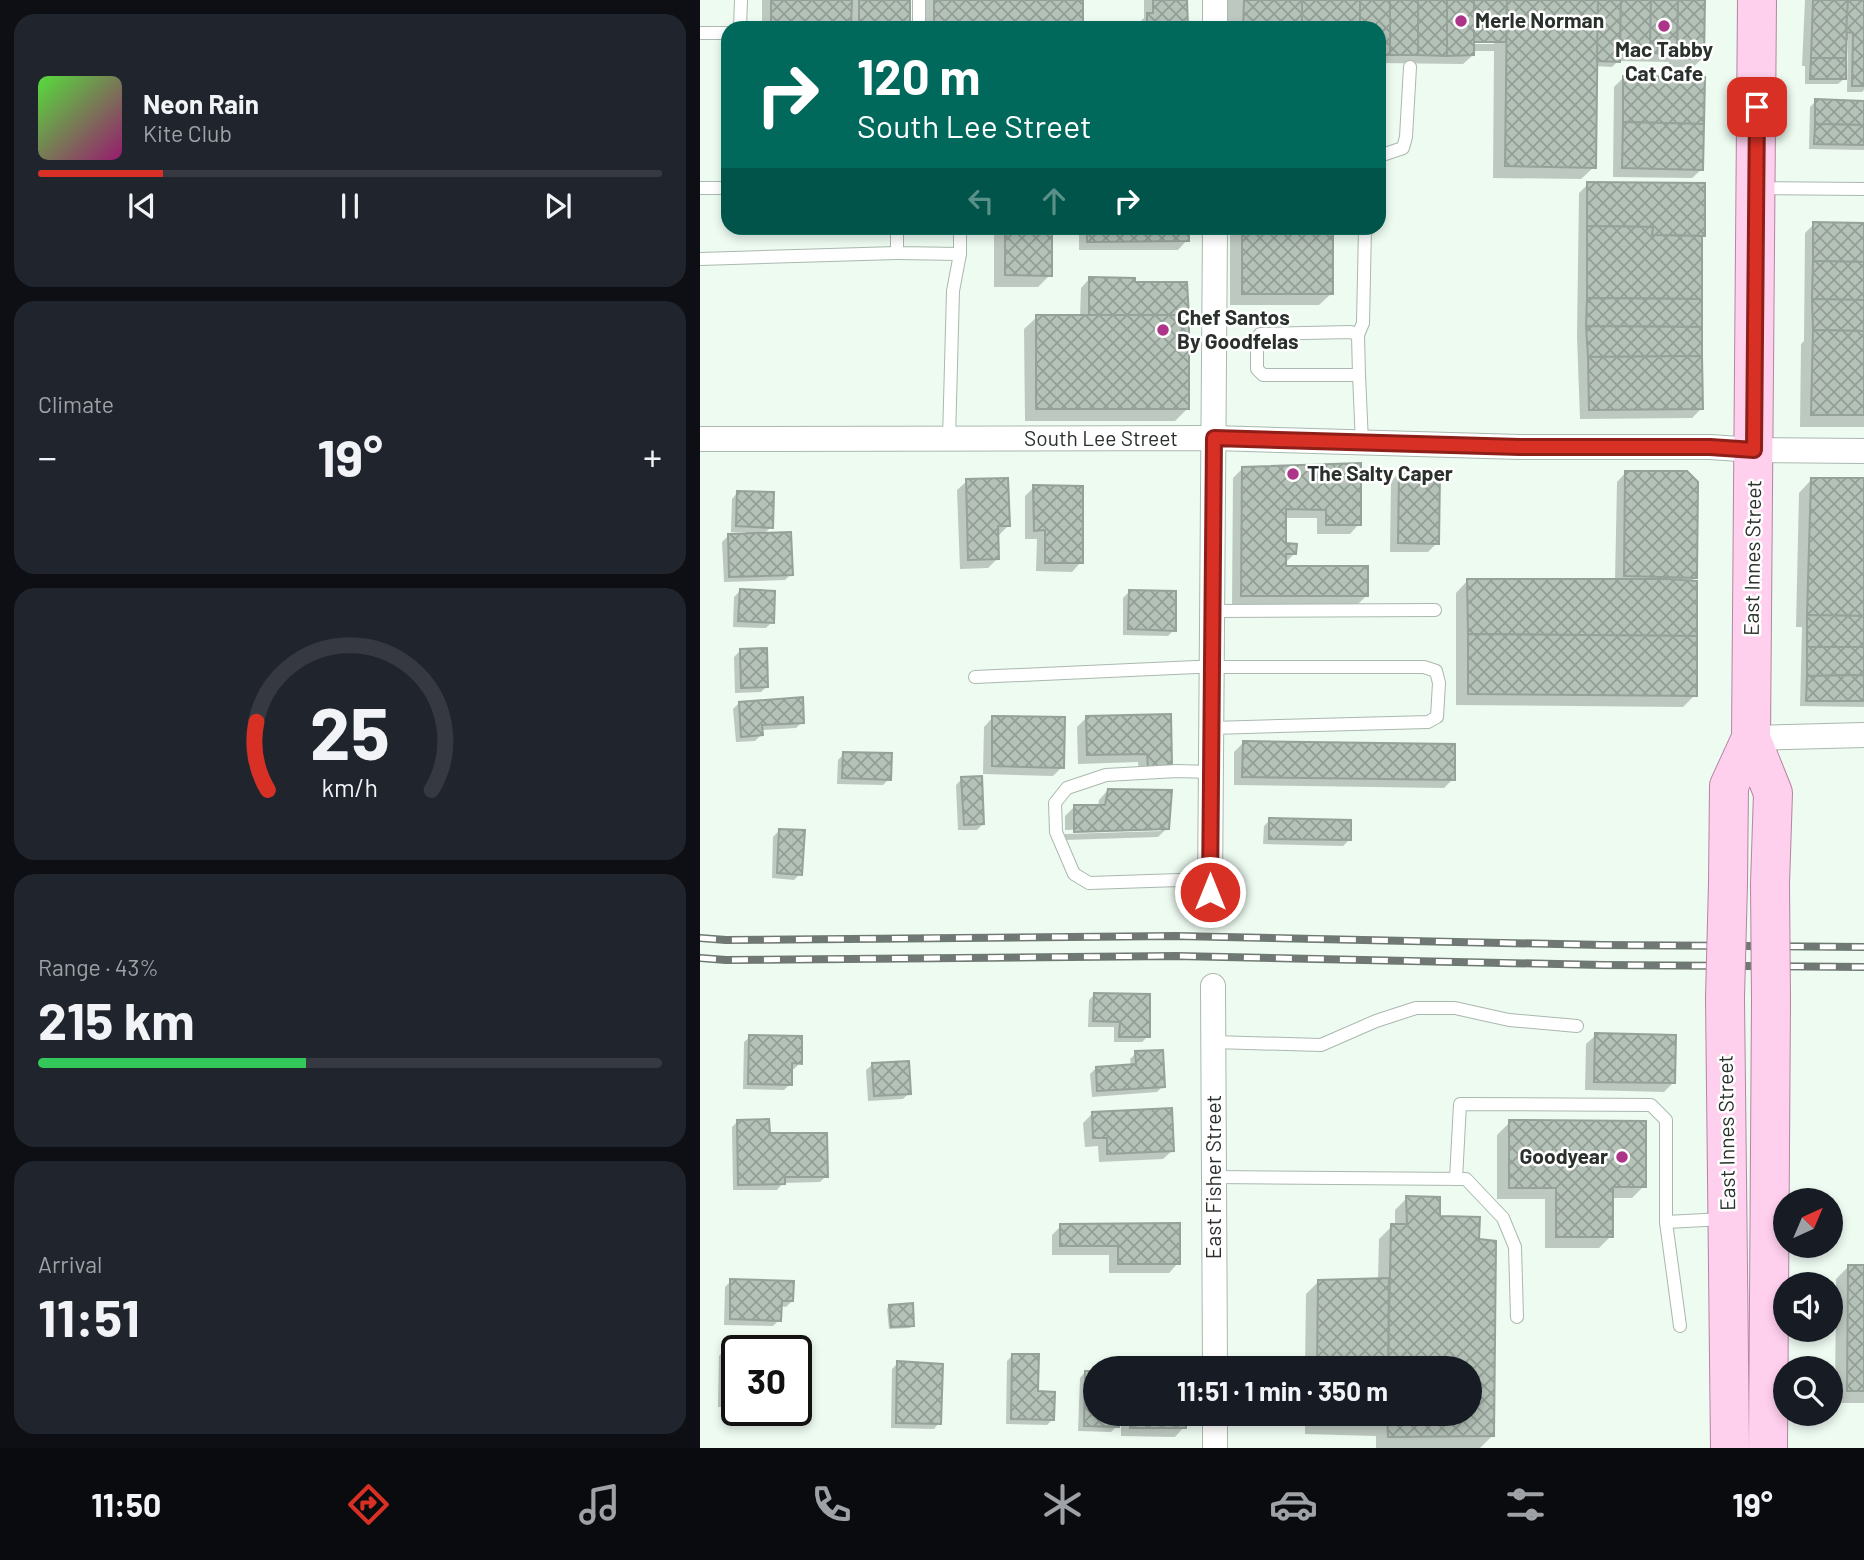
<!DOCTYPE html>
<meta charset="utf-8">
<style>
body{margin:0;font-family:Barlow,sans-serif;background:#20242c;color:#f1f3f6;height:100vh;display:flex;flex-direction:column;font-size:26px;white-space:nowrap}
*{box-sizing:border-box;margin:0}
p{font-size:23px;color:#9ea1a6}
.icon{flex:none;width:38px;height:38px;fill:none;stroke:currentColor;stroke-width:2;stroke-linecap:round;stroke-linejoin:round}
.map{position:relative;flex:1;overflow:hidden}
.sheet{display:flex;flex-direction:column;gap:14px;padding:14px;background:#0d0f14;width:700px}
.sheet>*{flex:none}
.banner{position:absolute;left:21px;top:21px;width:665px;height:214px;border-radius:21px;box-shadow:0 4px 10px #0003;background:#00695c;color:#fff;overflow:hidden}
.needle{width:46px;rotate:44deg}
.controls{position:absolute;left:1073px;top:1188px;display:grid;gap:14px}
.controls a{display:grid;place-items:center;width:70px;height:70px;border-radius:50%;background:#171b24;box-shadow:0 4px 10px #0003;font-size:35px}
.speed{position:absolute;left:21px;top:1335px;display:flex;gap:14px;font-size:35px;font-weight:700;text-align:center}
.speed>*{display:grid;place-content:center;width:91px;height:91px;border-radius:50%;background:#171b24;box-shadow:0 4px 10px #0003;line-height:1}
.speed .limit{border:4px solid #111;border-radius:10px;background:#fff;color:#111}
.pin{position:absolute;display:grid;place-items:center;width:60px;height:60px;color:#fff;margin:-30px;border-radius:14px;box-shadow:0 4px 10px #0006}
.me{position:absolute;width:77px;margin:-38px;rotate:0deg;stroke-linejoin:round;filter:drop-shadow(0 0 5px #0008)}
.turn{display:flex;align-items:center;gap:24px;height:147px;padding:0 21px;font-size:32px}
.turn .icon{width:91px;height:91px;stroke-width:2.5}
.turn b{display:block;font-size:49px;line-height:60px}
.lanes{display:flex;align-items:center;height:66px;padding:0 21px;background:#0003;justify-content:center;gap:35px;direction:ltr}
.lanes .off{opacity:.35}
.big{font-size:52px;font-weight:700;line-height:1.1}
.sheet .widget{flex:1;display:flex;flex-direction:column;justify-content:center;gap:10px;min-width:0;padding:0 24px;border-radius:21px;background:#20242c}
.sheet .dial{align-items:center;gap:0}
.dial svg{height:182px;overflow:visible;fill:none;stroke:#363941;stroke-width:7;stroke-linecap:round;text-anchor:middle}
.dial text{fill:#f1f3f6;stroke:none}
.song{display:flex;align-items:center;gap:21px}
.cover{width:84px;height:84px;border-radius:10px;background:linear-gradient(135deg,hsl(110 70% 55%),hsl(320 70% 35%))}
.played{height:7px;border-radius:4px;background:linear-gradient(90deg,#d93025 20%,#363941 20%)}
.keys{display:flex;justify-content:space-around;direction:ltr}
.heat{display:flex;justify-content:space-between;align-items:center;font-size:38px;direction:ltr}
.charge{height:10px;border-radius:5px;background:linear-gradient(90deg,#34c759 43%,#363941 0)}
.trip{position:absolute;left:383px;top:1356px;width:399px;height:70px;border-radius:35px;background:#171b24;box-shadow:0 4px 10px #0003;font-weight:700;line-height:70px;text-align:center}
.menu{display:flex;height:112px;justify-content:space-around;align-items:center;background:#090b0e;color:#9ea1a6}
.menu .icon{width:49px;height:49px}
.menu .selected{color:#d93025}
.menu b{font-size:32px;color:#f1f3f6}
main{display:flex;flex:1;min-height:0}
.map>svg:first-child{display:block}
.shadow{fill:#0003;fill-rule:evenodd}
.building{fill:url(#building-cross-hatch);stroke:#95a299;stroke-width:2}
.lines{fill:none;stroke-linecap:round;stroke-linejoin:round}
.lane-casing{stroke:#aab8af;stroke-width:14}
.street-casing{stroke:#aab8af;stroke-width:26}
.primary-casing{stroke:#b484a2;stroke-width:40}
.lane{stroke:#fff;stroke-width:12}
.street{stroke:#fff;stroke-width:24}
.primary{stroke:#ffd0ee;stroke-width:38}
.rail-casing{stroke:#6f7872;stroke-width:8}
.rail{stroke:#fff;stroke-width:5;stroke-dasharray:16;stroke-linecap:butt}
.primary-bridge-casing{stroke:#b484a2;stroke-width:40;stroke-linecap:butt}
.primary-bridge{stroke:#ffd0ee;stroke-width:38}
.route-casing{stroke:#8d1f18;stroke-width:18}
.route{stroke:#d93025;stroke-width:12}
.poi-dot{fill:#ac3489;stroke:#fff;stroke-width:2.5}
.labels{text-anchor:middle;stroke-width:5;stroke-linejoin:round;paint-order:stroke}
.poi-label{font-size:21px;font-weight:bold;fill:#2a302c;stroke:#fff;text-anchor:start}
.street-label{font-size:21px;fill:#2a302c;stroke:#fff}
</style>
<main>
<section class="sheet">
<div class="widget">
<div class="song"><i class="cover"></i><div><b>Neon Rain</b><p>Kite Club</p></div></div>
<div class="played"></div>
<div class="keys"><svg class="icon" aria-label="previous" viewBox="0 0 24 24"><path d="M18 5L8 12l10 7zM5 5v14"/></svg><svg class="icon" aria-label="pause" viewBox="0 0 24 24"><path d="M8 5v14M16 5v14"/></svg><svg class="icon" aria-label="next" viewBox="0 0 24 24"><path d="M6 5l10 7-10 7zM19 5v14"/></svg></div>
</div>
<div class="widget"><p>Climate</p>
<div class="heat"><a>−</a><b class="big">19°</b><a>+</a></div>
</div>
<div class="widget dial"><svg viewBox="0 0 100 80">
<path d="M14 69A42 42 0 1 1 86 69"/>
<path d="M14 69A42 42 0 0 1 9 39" stroke="#d93025"/>
<text x="50" y="56" font-size="32" font-weight="700">25</text>
<text x="50" y="72" font-size="11">km/h</text>
</svg></div>
<div class="widget"><p>Range · 43%</p><b class="big">215 km</b><div class="charge"></div></div>
<div class="widget"><p>Arrival</p><b class="big">11:51</b></div>
</section>
<div class="map">
<svg width="1164" height="1448" viewBox="0 0 1164 1448">
<defs>
<pattern id="building-cross-hatch" width="8" height="8" patternUnits="userSpaceOnUse" patternTransform="scale(1.75)"><rect width="8" height="8" fill="#b4c2b8"/><path d="M0 0l8 8M0 8l8-8" fill="none" stroke="#939e96"/></pattern>
</defs>
<rect width="100%" height="100%" fill="#edfbf1"/>
<g class="shadow">
<polygon points="62,0 209,0 208,28 62,28"/>
<rect x="222" y="0" width="159" height="28"/>
<polygon points="444,0 486,0 486,28 438,28 438,24 444,18"/>
<path d="M527 0H1003V58L993 67H968L969 62 918 61 912 67 895 66 894 167 881 179 793 178 794 51H773V55L763 64 679 63V28H526ZM766 40H794V44H766Z"/>
<polygon points="1105,0 1164,0 1164,90 1162,92 1147,92 1148,40 1145,40 1144,79 1138,84 1105,84 1105,66 1102,66"/>
<polygon points="923,78 1002,169 992,178 913,177 914,87"/>
<polygon points="1116,101 1164,103 1164,150 1109,149 1110,107"/>
<polygon points="888,184 1003,235 1000,238 1001,409 992,418 880,419 877,336 879,193"/>
<polygon points="1114,224 1164,225 1164,427 1100,427 1101,344 1104,341 1105,233"/>
<polygon points="294,228 364,228 357,235 350,235 350,275 338,287 294,287"/>
<polygon points="379,228 487,228 487,240 478,250 379,250"/>
<polygon points="530,228 632,228 632,293 619,305 530,305"/>
<polygon points="390,278 487,409 475,421 325,421 324,329 337,317 380,317 381,288"/>
<polygon points="542,469 659,524 650,534 617,534 617,518 584,518 584,545 595,553 585,563 584,568 666,596 657,605 532,604 533,478"/>
<polygon points="700,472 737,543 728,552 690,552 691,481"/>
<polygon points="926,472 995,578 990,582 995,695 983,707 756,705 756,593 768,580 915,581 917,482"/>
<polygon points="1111,480 1164,480 1164,707 1100,706 1102,627 1096,627 1099,493"/>
<polygon points="267,481 308,526 299,535 297,535 298,558 288,568 260,569 257,490"/>
<polygon points="334,487 381,562 372,572 336,571 337,539 325,539 325,496"/>
<polygon points="37,493 71,527 64,534 91,574 85,580 24,582 22,542 28,536 46,535 46,532 31,532 32,499"/>
<polygon points="40,591 72,622 66,628 33,627 34,597"/>
<polygon points="429,592 474,630 468,636 423,635 423,598"/>
<polygon points="40,651 67,686 61,692 35,693 34,657"/>
<polygon points="39,703 102,722 96,728 61,730 61,735 55,741 36,742 33,709"/>
<polygon points="469,715 461,775 439,775 438,762 378,764 377,727 386,718"/>
<polygon points="293,717 362,767 353,776 283,774 284,727"/>
<polygon points="543,743 753,779 744,788 534,785 534,752"/>
<polygon points="144,754 189,779 183,785 137,784 138,760"/>
<polygon points="262,779 283,824 277,830 258,830 256,785"/>
<polygon points="408,790 467,828 458,837 365,840 365,834 461,831 461,827 365,830 365,816 374,807 398,807 399,800"/>
<polygon points="570,820 649,840 643,846 563,844 564,826"/>
<polygon points="79,831 100,874 94,880 72,878 73,837"/>
<polygon points="395,994 448,1036 442,1042 414,1042 414,1027 388,1027 389,1000"/>
<polygon points="896,1035 973,1083 964,1092 885,1090 886,1044"/>
<polygon points="50,1037 100,1063 94,1069 91,1069 90,1084 84,1090 43,1089 44,1042"/>
<polygon points="436,1053 463,1086 457,1092 392,1097 390,1074 396,1068 431,1066 430,1059"/>
<polygon points="172,1065 209,1093 203,1099 168,1101 166,1070"/>
<polygon points="393,1113 473,1150 463,1159 399,1162 398,1146 385,1147 383,1123"/>
<polygon points="38,1121 68,1135 126,1176 120,1182 83,1183 77,1190 33,1190 32,1127"/>
<polygon points="810,1122 944,1186 932,1198 911,1198 911,1236 899,1248 845,1248 845,1199 797,1199 797,1135"/>
<polygon points="707,1198 777,1241 792,1436 780,1448 676,1448 676,1436 605,1434 605,1414 770,1414 770,1368 605,1368 606,1294 618,1282 678,1280 679,1239 692,1226 695,1226 695,1210"/>
<polygon points="361,1226 478,1263 469,1273 409,1273 409,1255 352,1255 352,1235"/>
<polygon points="1148,1267 1164,1267 1164,1403 1135,1403 1136,1279"/>
<polygon points="31,1281 92,1301 86,1307 80,1306 79,1320 73,1326 24,1325 25,1287"/>
<polygon points="189,1306 213,1325 210,1328 189,1329 187,1309"/>
<polygon points="24,1350 37,1351 37,1407 18,1407 19,1356"/>
<polygon points="313,1355 353,1419 347,1425 306,1424 307,1361"/>
<polygon points="198,1363 239,1423 234,1429 191,1428 192,1369"/>
<polygon points="431,1363 472,1363 472,1368 425,1368"/>
<polygon points="385,1372 396,1414 417,1414 417,1426 411,1432 378,1431 380,1378"/>
<polygon points="421,1414 484,1414 484,1427 475,1437 421,1436"/>
</g>
<g class="building">
<polygon points="71,0 152,0 151,28 71,28"/>
<rect x="159" y="0" width="51" height="28"/>
<rect x="234" y="0" width="149" height="28"/>
<polygon points="453,0 487,0 488,28 452,28 452,24 447,24 447,13 453,13"/>
<polygon points="544,0 602,0 602,28 543,28"/>
<rect x="602" y="0" width="58" height="28"/>
<polygon points="660,0 690,0 690,55 679,55 679,28 660,28"/>
<rect x="690" y="0" width="28" height="55"/>
<polygon points="718,0 747,0 747,56 718,55"/>
<polygon points="747,0 774,0 774,55 747,56"/>
<polygon points="774,0 807,0 806,42 774,42"/>
<polygon points="807,0 898,0 896,168 805,166"/>
<polygon points="898,0 921,0 920,62 897,61"/>
<polygon points="921,0 951,0 950,53 920,52"/>
<polygon points="951,0 978,0 977,54 950,53"/>
<polygon points="978,0 1005,0 1004,59 977,58"/>
<polygon points="1113,0 1148,0 1146,58 1111,58"/>
<polygon points="1148,0 1164,0 1164,86 1152,86 1153,33 1146,32"/>
<polygon points="1111,58 1146,58 1146,79 1110,79"/>
<polygon points="923,76 1005,77 1004,124 923,122"/>
<polygon points="1115,99 1164,101 1164,125 1115,124"/>
<polygon points="923,122 1004,124 1003,170 922,168"/>
<polygon points="1115,124 1164,125 1164,145 1114,144"/>
<polygon points="887,182 1005,183 1005,236 952,235 953,227 887,226"/>
<polygon points="1113,222 1164,223 1164,262 1113,261"/>
<polygon points="887,226 953,227 952,235 1002,236 1002,299 887,298"/>
<polygon points="305,228 352,228 352,276 305,275"/>
<polygon points="387,228 489,228 489,241 387,242"/>
<rect x="542" y="228" width="91" height="66"/>
<polygon points="1113,261 1164,262 1164,300 1112,299"/>
<polygon points="389,277 435,278 435,282 487,282 489,315 389,315"/>
<polygon points="887,298 1002,299 1002,327 886,326"/>
<polygon points="1112,299 1164,300 1164,331 1113,330"/>
<rect x="336" y="315" width="153" height="94"/>
<polygon points="886,326 1002,327 1002,356 888,357"/>
<polygon points="1113,330 1164,331 1164,415 1111,415"/>
<polygon points="1002,356 1003,409 889,410 888,357"/>
<polygon points="661,463 661,525 626,525 626,510 586,509 586,543 597,544 596,554 586,554 586,566 668,566 668,596 541,596 542,467"/>
<polygon points="699,470 740,471 739,544 698,543"/>
<polygon points="925,471 987,471 998,482 997,578 924,576"/>
<polygon points="308,478 310,526 298,526 299,559 268,560 266,479"/>
<polygon points="1111,478 1164,478 1164,616 1107,615"/>
<polygon points="333,485 383,486 383,563 345,563 345,530 334,531"/>
<polygon points="37,491 74,492 73,528 36,526"/>
<polygon points="91,532 93,575 29,577 28,534"/>
<polygon points="767,579 967,579 997,581 997,636 768,634"/>
<polygon points="40,589 75,591 74,623 38,621"/>
<polygon points="429,590 476,591 476,631 428,629"/>
<polygon points="1107,615 1164,616 1164,647 1107,647"/>
<polygon points="768,634 997,636 997,696 768,694"/>
<polygon points="1107,647 1164,647 1164,675 1107,676"/>
<polygon points="67,648 68,687 41,688 40,649"/>
<polygon points="1164,675 1164,701 1106,701 1107,676"/>
<polygon points="103,697 104,723 62,725 63,735 41,737 39,702"/>
<polygon points="471,714 472,766 448,767 447,754 387,755 386,716"/>
<polygon points="292,716 365,717 364,768 292,766"/>
<polygon points="543,741 755,744 755,780 542,777"/>
<polygon points="143,752 192,753 191,780 142,778"/>
<polygon points="282,776 284,824 264,825 261,777"/>
<polygon points="408,789 472,790 469,829 374,832 374,805 405,805"/>
<polygon points="569,818 651,820 651,840 569,839"/>
<polygon points="79,829 105,830 102,875 77,873"/>
<polygon points="394,993 450,994 450,1037 419,1037 420,1022 393,1021"/>
<polygon points="895,1033 976,1035 975,1083 894,1082"/>
<polygon points="49,1035 102,1036 102,1064 92,1063 92,1085 48,1084"/>
<polygon points="463,1050 465,1087 397,1091 396,1067 436,1064 435,1051"/>
<polygon points="209,1061 211,1094 174,1096 172,1063"/>
<polygon points="472,1108 474,1151 407,1154 407,1138 393,1138 392,1112"/>
<polygon points="69,1119 70,1133 127,1133 128,1177 85,1177 85,1184 38,1185 37,1120"/>
<polygon points="809,1120 946,1121 946,1187 913,1187 913,1237 856,1237 856,1188 809,1188"/>
<polygon points="706,1196 740,1197 740,1216 780,1217 779,1239 796,1241 794,1436 688,1437 687,1414 770,1414 770,1368 688,1368 691,1224 707,1224"/>
<polygon points="480,1223 480,1264 418,1264 418,1246 360,1246 360,1224"/>
<polygon points="1148,1265 1164,1265 1164,1391 1147,1391"/>
<polygon points="689,1278 688,1368 617,1368 618,1280"/>
<polygon points="30,1279 94,1281 93,1301 82,1301 81,1321 30,1319"/>
<polygon points="213,1303 214,1326 191,1327 189,1305"/>
<polygon points="24,1348 75,1349 75,1351 37,1351 37,1402 23,1402"/>
<polygon points="312,1354 339,1354 338,1391 355,1392 354,1420 311,1419"/>
<polygon points="197,1361 243,1364 241,1424 196,1423"/>
<rect x="430" y="1361" width="44" height="7"/>
<polygon points="385,1371 396,1371 396,1414 419,1414 419,1427 384,1426"/>
<rect x="430" y="1414" width="56" height="14"/>
<polygon points="617,1414 687,1414 687,1425 616,1423"/>
</g>
<g class="lines">
<g class="lane-casing">
<g id="lane">
<polyline points="219,0 219,28"/>
<polyline points="40,28 41,0"/>
<polyline points="0,33 28,33"/>
<polyline points="679,156 703,148 706,137 710,67"/>
<polyline points="0,188 28,188"/>
<polyline points="1060,188 1164,189"/>
<polyline points="197,228 197,253 260,254 253,291 249,439"/>
<polyline points="260,254 260,228"/>
<polyline points="0,259 197,253"/>
<polyline points="658,335 663,323 665,228"/>
<polyline points="659,375 658,335 651,332 560,334 557,339 557,369 563,375 659,375 662,443"/>
<polyline points="513,611 735,610"/>
<polyline points="275,677 496,667 724,667 736,671 739,683 737,717 728,722 511,728"/>
<polyline points="510,879 389,883 374,874 356,832 355,803 367,788 406,775 477,771 511,772"/>
<polyline points="513,1042 621,1045 676,1021 716,1008 755,1008 809,1020 877,1026"/>
<polyline points="514,1177 766,1179 803,1218 815,1247 817,1317"/>
<polyline points="756,1179 760,1104 951,1105 966,1120 966,1222 1024,1219"/>
<polyline points="966,1222 980,1326"/>
</g>
</g>
<g class="street-casing">
<g id="street">
<polyline points="515,28 515,0"/>
<polyline points="0,439 514,438 820,447 1010,447 1054,450 1164,451"/>
<polyline points="1051,738 1164,735"/>
<polyline points="510,892 515,228"/>
<polyline points="513,986 515,1368"/>
<polyline points="515,1414 515,1448"/>
</g>
</g>
<g class="primary-casing">
<g id="primary">
<polyline points="1057,0 1051,738 1073,793 1070,884"/>
<polyline points="1028,883 1029,786 1051,738"/>
<polyline points="1025,998 1030,1448"/>
<polyline points="1068,1448 1071,1000"/>
</g>
</g>
<use href="#lane" class="lane"/>
<use href="#street" class="street"/>
<use href="#primary" class="primary"/>
<g class="rail-casing">
<g id="rail">
<polyline points="0,938 26,940 476,936 903,945 1164,947"/>
<polyline points="0,958 26,960 476,956 903,965 1164,967"/>
</g>
</g>
<use href="#rail" class="rail"/>
<g class="primary-bridge-casing">
<g id="primary-bridge">
<polyline points="1070,884 1071,1000"/>
<polyline points="1025,998 1028,883"/>
</g>
</g>
<use href="#primary-bridge" class="primary-bridge"/>
</g>
<g class="lines">
<g class="route-casing">
<polyline id="route" points="510,892 514,438 820,447 1010,447 1054,450 1057,107"/>
</g>
<use href="#route" class="route"/>
</g>
<g class="poi-dot">
<circle cx="761" cy="21" r="7"/>
<circle cx="964" cy="26" r="7"/>
<circle cx="463" cy="330" r="7"/>
<circle cx="593" cy="474" r="7"/>
<circle cx="922" cy="1157" r="7"/>
</g>
<g class="labels">
<g class="poi-label">
<text x="775" y="28">Merle Norman</text>
<text x="964" y="57" text-anchor="middle">Mac Tabby<tspan x="964" dy="24">Cat Cafe</tspan></text>
<text x="477" y="325">Chef Santos<tspan x="477" dy="24">By Goodfelas</tspan></text>
<text x="607" y="481">The Salty Caper</text>
<text x="908" y="1164" text-anchor="end">Goodyear</text>
</g>
<g class="street-label">
<text x="401" y="446">South Lee Street</text>
<text transform="translate(1053 558) rotate(-89)" y="7">East Innes Street</text>
<text transform="translate(1027 1133) rotate(-91)" y="7">East Innes Street</text>
<text transform="translate(514 1177) rotate(-90)" y="7">East Fisher Street</text>
</g>
</g>
</svg>
<div class="controls">
<a><svg class="needle" viewBox="-14 -14 28 28"><path d="M0-13l5 13h-10z" fill="#e53935"/><path d="M0 13l5-13h-10z" fill="#9ea1a6"/></svg></a>
<a><svg class="icon" aria-label="sound" viewBox="0 0 24 24"><path d="M4 9h4l5-4v14l-5-4H4zM17 9q2 3 0 6"/></svg></a>
<a><svg class="icon" aria-label="search" viewBox="0 0 24 24"><circle cx="10" cy="10" r="6"/><path d="M15 15l6 6"/></svg></a>
</div>
<div class="speed"><div class="limit">30</div></div>
<div class="pin" style="left:1057px;top:107px;background:#d93025"><svg class="icon" aria-label="arrive" viewBox="0 0 24 24"><path d="M6 21V4h12l-3 4 3 4H6"/></svg></div>
<svg class="me" style="left:510px;top:892px" viewBox="-20 -20 40 40"><circle r="17" fill="#d93025" stroke="#fff" stroke-width="3"/><path d="M0-11L8 9 0 5-8 9z" fill="#fff"/></svg>
<div class="trip">11:51 · 1 min · 350 m</div>
<div class="banner">
<div class="turn"><svg class="icon" aria-label="right" viewBox="0 0 24 24"><path d="M7 20v-9h11M14 6l5 5-5 5"/></svg><div><b>120 m</b>South Lee Street</div></div>
<div class="lanes"><svg class="icon off" aria-label="left" viewBox="0 0 24 24"><path d="M17 20v-9H6M10 6l-5 5 5 5"/></svg><svg class="icon off" aria-label="ahead" viewBox="0 0 24 24"><path d="M12 20V5M6 11l6-6 6 6"/></svg><svg class="icon" aria-label="right" viewBox="0 0 24 24"><path d="M7 20v-9h11M14 6l5 5-5 5"/></svg></div>
</div>
</div>
</main>
<nav class="menu">
<b>11:50</b>
<svg class="icon selected" aria-label="directions" viewBox="0 0 24 24"><path d="M12 3l9 9-9 9-9-9zM9 14v-3h6M13 9l2 2-2 2"/></svg>
<svg class="icon" aria-label="music" viewBox="0 0 24 24"><path d="M9 18V5l10-2v13"/><circle cx="6" cy="18" r="3"/><circle cx="16" cy="16" r="3"/></svg>
<svg class="icon" aria-label="phone" viewBox="0 0 24 24"><path d="M5 4h4l2 5-3 2q2 4 5 5l2-3 5 2v4C11 20 4 13 5 4z"/></svg>
<svg class="icon" aria-label="climate" viewBox="0 0 24 24"><path d="M12 3v18M4 7l16 10M4 17L20 7"/></svg>
<svg class="icon" aria-label="car" viewBox="0 0 24 24"><path d="M5 17H2v-5l4-1 3-4h7l3 4 3 1v5h-3M9 17h6M6 11h13"/><circle cx="7" cy="17" r="2"/><circle cx="17" cy="17" r="2"/></svg>
<svg class="icon" aria-label="filters" viewBox="0 0 24 24"><path d="M4 7h16M4 17h16"/><circle cx="9" cy="7" r="2"/><circle cx="15" cy="17" r="2"/></svg>
<b>19°</b>
</nav>
